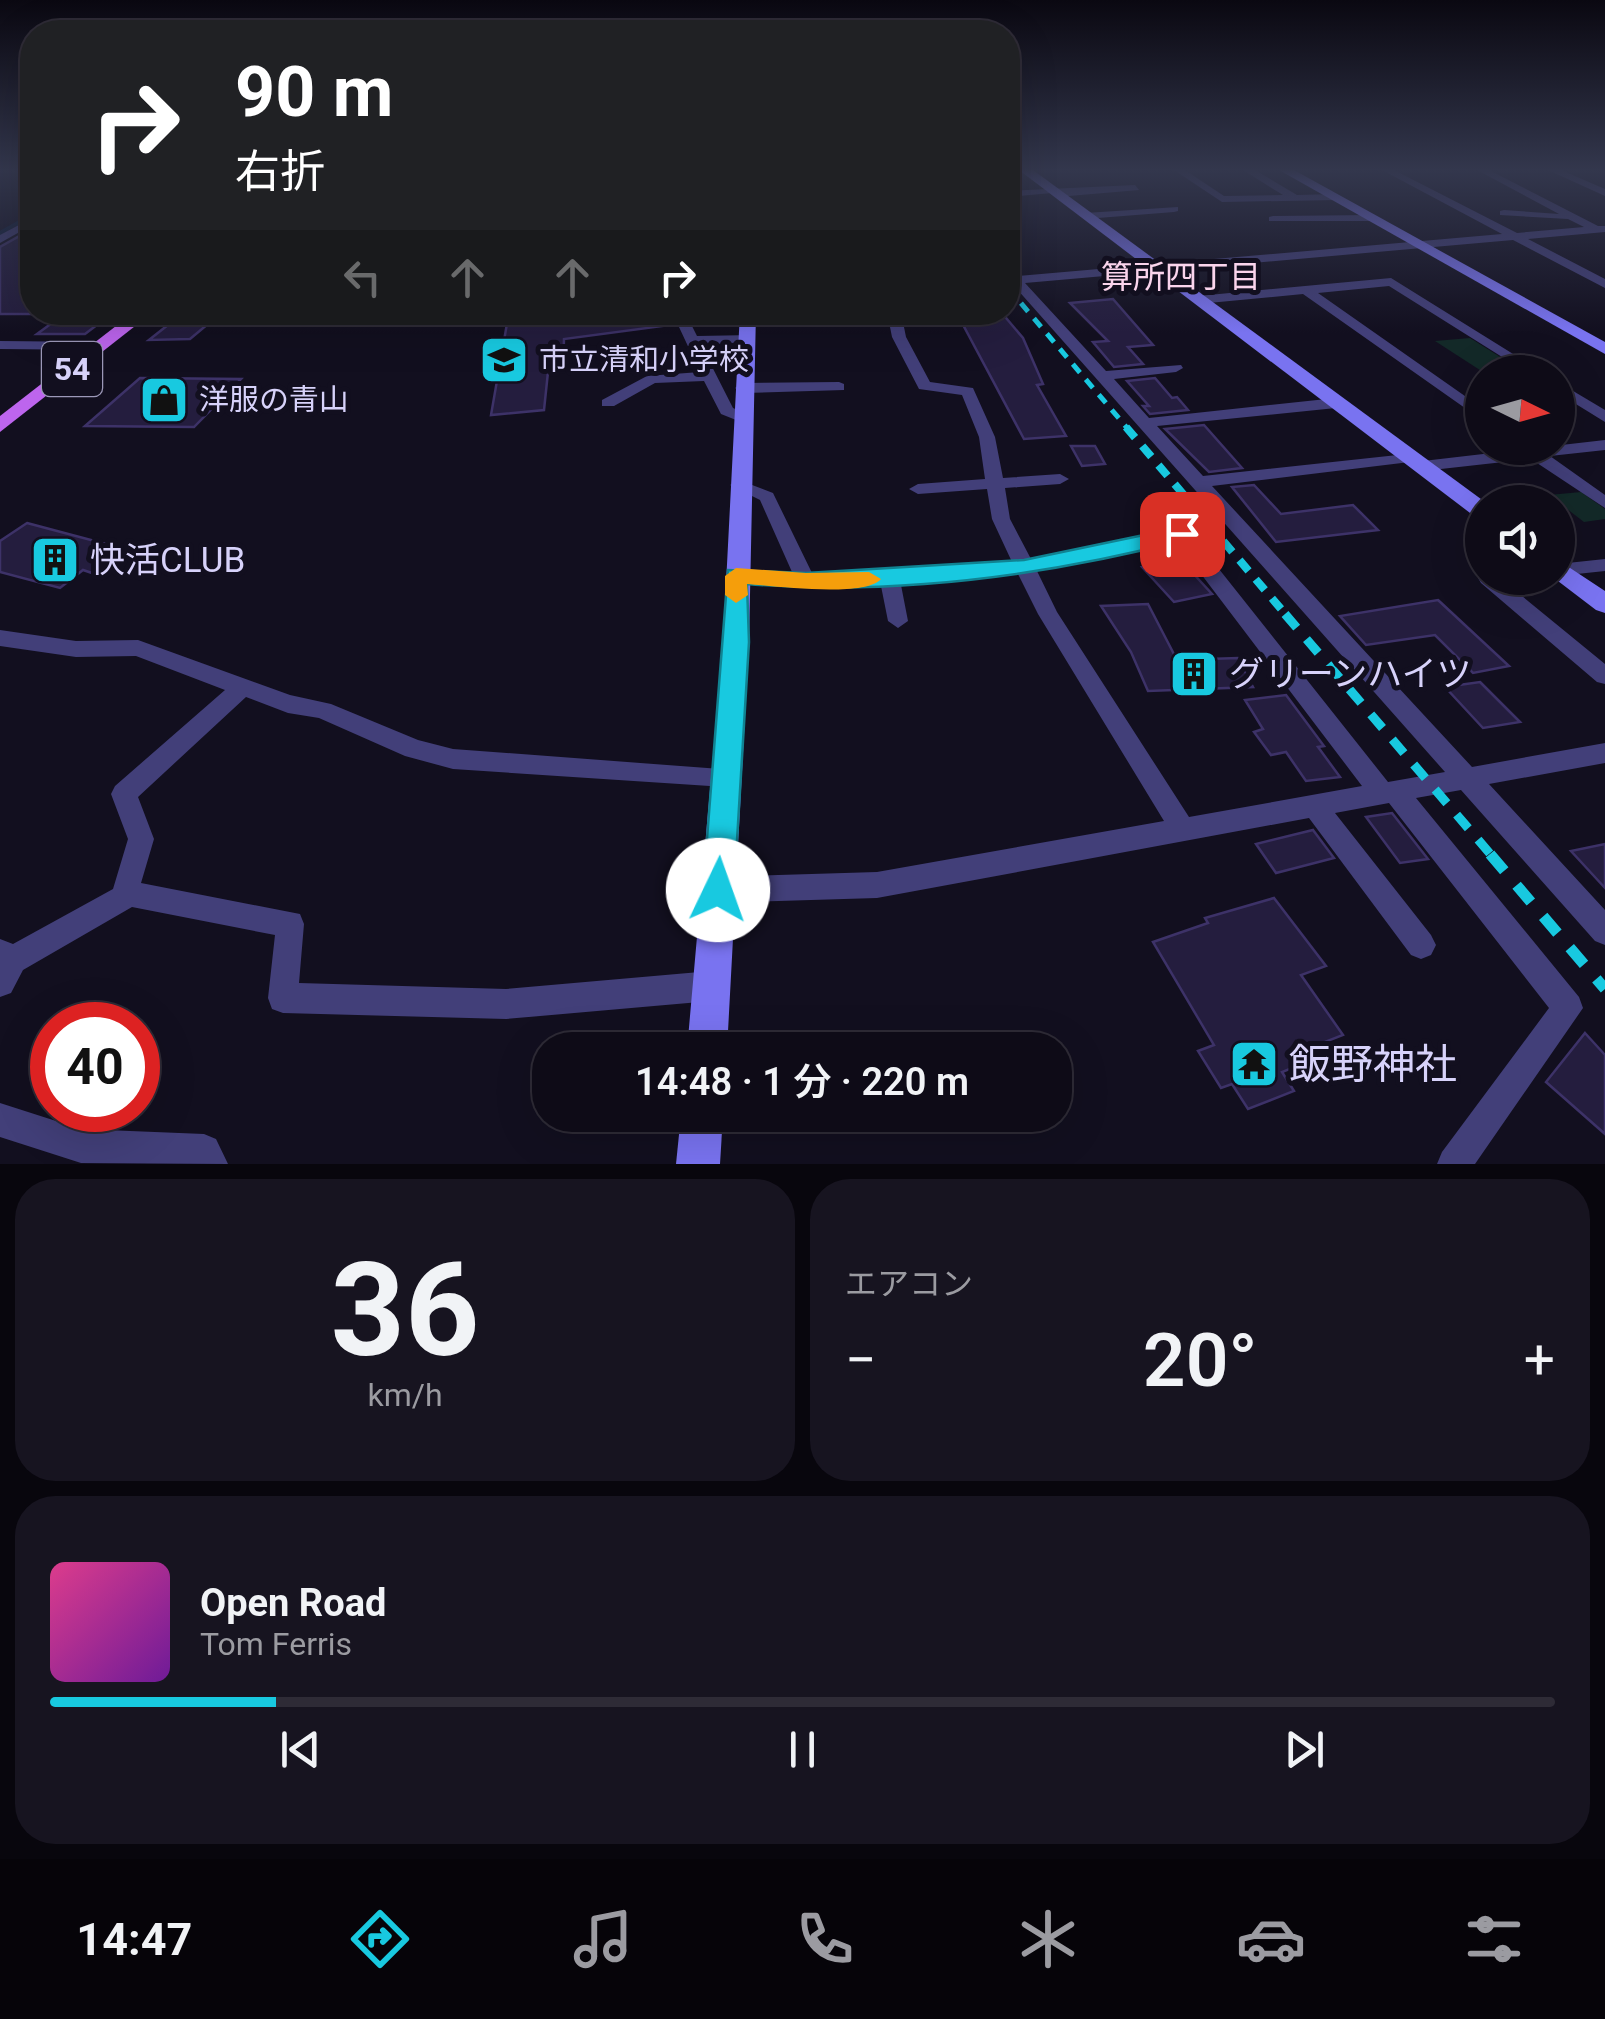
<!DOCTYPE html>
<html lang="ja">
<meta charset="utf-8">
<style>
body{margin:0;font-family:Roboto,"Noto Sans JP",sans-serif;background:#171420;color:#f1f3f6;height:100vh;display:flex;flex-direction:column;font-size:38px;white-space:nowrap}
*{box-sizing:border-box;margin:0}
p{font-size:32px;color:#9b9ba1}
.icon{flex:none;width:55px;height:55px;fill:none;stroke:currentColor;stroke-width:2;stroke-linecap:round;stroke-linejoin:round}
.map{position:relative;height:1164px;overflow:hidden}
.details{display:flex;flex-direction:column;gap:15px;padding:15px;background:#08060d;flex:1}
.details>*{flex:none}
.hud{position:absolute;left:20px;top:20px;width:1000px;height:305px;border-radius:40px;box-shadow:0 10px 40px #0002,0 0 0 2px #2e2b36;background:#202124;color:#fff;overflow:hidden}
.needle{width:65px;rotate:95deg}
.controls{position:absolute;left:1465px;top:355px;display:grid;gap:20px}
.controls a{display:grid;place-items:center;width:110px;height:110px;border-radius:50%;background:#0e0b17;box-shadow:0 10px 40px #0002,0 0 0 2px #2e2b36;font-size:50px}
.speed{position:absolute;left:30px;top:1002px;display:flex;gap:20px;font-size:50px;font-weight:700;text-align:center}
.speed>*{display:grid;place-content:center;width:130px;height:130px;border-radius:50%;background:#0e0b17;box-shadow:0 10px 40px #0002,0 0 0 2px #2e2b36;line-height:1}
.speed .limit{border:15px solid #d22;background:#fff;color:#111}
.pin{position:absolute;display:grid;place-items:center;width:85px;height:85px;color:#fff;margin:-42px;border-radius:20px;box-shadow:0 5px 15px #0006}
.me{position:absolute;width:110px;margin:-55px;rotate:3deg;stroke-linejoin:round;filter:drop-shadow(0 0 8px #0008)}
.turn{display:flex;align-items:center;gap:35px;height:210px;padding:0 50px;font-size:45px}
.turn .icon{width:130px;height:130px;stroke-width:2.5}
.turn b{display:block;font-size:70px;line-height:85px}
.lanes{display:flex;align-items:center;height:95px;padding:0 50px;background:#0003;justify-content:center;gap:50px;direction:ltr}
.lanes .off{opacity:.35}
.big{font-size:75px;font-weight:600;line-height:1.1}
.details .widget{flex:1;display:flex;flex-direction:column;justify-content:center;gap:15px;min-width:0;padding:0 35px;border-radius:40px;background:#171420}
.details .dial{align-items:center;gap:0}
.dial b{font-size:130px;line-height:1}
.song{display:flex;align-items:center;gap:30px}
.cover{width:120px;height:120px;border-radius:15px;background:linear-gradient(135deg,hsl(330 70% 55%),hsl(280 70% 35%))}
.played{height:10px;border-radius:5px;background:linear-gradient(90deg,#18c9e0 15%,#2e2b36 15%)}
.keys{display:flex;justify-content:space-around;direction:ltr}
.heat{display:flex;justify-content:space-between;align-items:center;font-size:55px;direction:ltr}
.details .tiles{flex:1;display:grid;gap:15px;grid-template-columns:1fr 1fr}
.widget:last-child{grid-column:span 2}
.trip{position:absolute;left:532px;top:1032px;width:540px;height:100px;border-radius:40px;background:#0e0b17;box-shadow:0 10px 40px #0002,0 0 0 2px #2e2b36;font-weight:600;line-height:100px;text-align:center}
.menu{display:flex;height:160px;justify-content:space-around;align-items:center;background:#060409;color:#9b9ba1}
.menu .icon{width:70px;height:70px}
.menu .on{color:#18c9e0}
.menu b{font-size:45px;color:#f1f3f6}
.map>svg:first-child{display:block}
.green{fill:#132928}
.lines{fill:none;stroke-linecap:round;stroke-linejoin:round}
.stream{stroke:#0e1d39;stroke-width:4}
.building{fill:#241d3e;stroke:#3d3268;stroke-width:2.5}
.street{fill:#423f79;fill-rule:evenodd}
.secondary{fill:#7973f0;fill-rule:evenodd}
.primary{fill:#bd65ee;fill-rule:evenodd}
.rail-far3{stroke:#18c9e0;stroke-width:5;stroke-dasharray:11 9;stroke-linecap:butt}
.rail-far2{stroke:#18c9e0;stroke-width:8;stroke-dasharray:14 11;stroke-linecap:butt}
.rail-far1{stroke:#18c9e0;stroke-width:9;stroke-dasharray:18 15;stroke-linecap:butt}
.rail{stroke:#18c9e0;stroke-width:11;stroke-dasharray:22 19;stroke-linecap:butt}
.route{fill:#18c9e0;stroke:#108392;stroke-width:2.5}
.slow{fill:#f59e0b}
.labels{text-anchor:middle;stroke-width:10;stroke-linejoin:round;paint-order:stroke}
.far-poi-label{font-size:30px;fill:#d7d2fa;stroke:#120f1f;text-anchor:start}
.far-neighbourhood-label{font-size:32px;fill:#fad4ec;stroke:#120f1f}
.shield{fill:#120f1f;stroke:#9c98b8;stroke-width:2.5}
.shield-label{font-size:32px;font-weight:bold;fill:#d7d2fa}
.poi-label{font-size:35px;fill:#d7d2fa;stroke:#120f1f;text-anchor:start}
.near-poi-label{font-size:42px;fill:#d7d2fa;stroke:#120f1f;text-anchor:start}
</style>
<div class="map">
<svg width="1605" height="1164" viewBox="0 0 1605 1164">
<rect width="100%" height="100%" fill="#120f1f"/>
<g class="green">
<polygon points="1470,338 1524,372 1483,372 1435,341"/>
<polygon points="1581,492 1605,509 1605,519 1584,522 1549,495"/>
</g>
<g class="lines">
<polyline class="stream" points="0,233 32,215"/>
</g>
<g class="building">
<polygon points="32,229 32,314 0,314 0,247"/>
<polygon points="1113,299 1153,345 1128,347 1143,364 1114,367 1093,342 1108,341 1070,303"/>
<polygon points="67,312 114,312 85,334 37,334"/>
<polygon points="509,312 537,312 536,318 583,312 668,312 670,325 564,339 563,371 548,372 544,410 491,415"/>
<polygon points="970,312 1001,312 1023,338 1043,384 1037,385 1066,436 1024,439 961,321 975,319"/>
<polygon points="183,313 220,314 190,339 149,340"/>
<polygon points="140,378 241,379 194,427 85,426"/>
<polygon points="1155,378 1172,398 1177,397 1188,410 1150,414 1143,406 1149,406 1127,381"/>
<polygon points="1204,425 1242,468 1209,472 1165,429"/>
<polygon points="1071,446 1095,446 1105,464 1082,466"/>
<polygon points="1254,485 1281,514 1353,505 1378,530 1276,542 1232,487"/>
<polygon points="27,523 125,549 92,573 83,570 60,588 0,572 0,541"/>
<polygon points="1179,558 1212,594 1174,602 1142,567"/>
<polygon points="1438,600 1509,666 1473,673 1435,635 1366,645 1340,616"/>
<polygon points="1148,604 1177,660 1238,658 1253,687 1148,691 1131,652 1101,606"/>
<polygon points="1480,682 1520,722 1483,728 1445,687"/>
<polygon points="1286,695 1324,746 1318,747 1340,777 1306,781 1286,752 1271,755 1254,732 1263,729 1245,700"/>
<polygon points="1392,813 1428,859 1400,863 1366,817"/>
<polygon points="1313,830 1334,858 1276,873 1256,844"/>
<polygon points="1605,844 1605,888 1571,851"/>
<polygon points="1274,898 1326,966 1301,975 1343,1035 1317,1045 1324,1055 1282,1072 1294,1091 1248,1109 1232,1084 1221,1088 1198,1051 1214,1045 1153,942 1208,923 1205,918"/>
<polygon points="1585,1033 1605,1055 1605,1134 1546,1082"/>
</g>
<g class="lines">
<g class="street">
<polygon points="1174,170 1185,170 1224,196 1283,195 1243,170 1255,170 1297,195 1336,194 1341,197 1336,200 1222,202"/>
<path d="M1382 170H1394L1517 233 1584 227 1568 219 1500 215V211L1504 210 1559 214 1477 170H1489L1598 226H1605V232L1528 239 1605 279V288L1513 240 1025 283 1106 371 1181 365 1183 368 1176 372 1114 379 1149 418 1336 398 1344 403 1336 408 1157 426 1203 476 1416 453V461L1410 462 1212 486 1472 767 1605 743V763L1489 784 1605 910V945L1595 941 1461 790 1416 798 1579 997 1583 1008 1475 1164H1437L1442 1152 1549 1008 1389 803 1335 813 1431 935 1436 945 1431 955 1421 959 1411 955 1309 818 877 898 718 903 708 899 704 890 708 881 718 877 877 872 1164 821 1038 614 1018 574 901 585 908 621 898 628 888 621 881 586C854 586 741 591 726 576L736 569 792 572 760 500 730 485 739 480 773 493 812 573 915 571 1012 562 992 519 987 489 918 494 909 489 918 484 985 479 979 437 962 395 919 389 892 337 887 312H901L906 337 930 382 973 388 995 437 1003 478 1060 474 1069 479 1060 484 1005 488 1010 519 1031 559 1181 528 1188 530 1388 782 1445 772 1008 279V268L1018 276 1502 234ZM1176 541 1362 786 1189 817 1057 612 1037 571Z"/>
<polygon points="1548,170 1561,170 1605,189 1605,196"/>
<polygon points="1135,185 1139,190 1057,197 1052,193 1008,197 1008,191"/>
<polygon points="1178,207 1178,211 1174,212 1085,219 1080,216 1085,213"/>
<polygon points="1273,216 1372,215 1377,218 1372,221 1269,221 1269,217"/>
<polygon points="32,218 32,225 0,243 0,235"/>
<polygon points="1391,278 1542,372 1526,372 1389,286 1318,293 1482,408 1482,420 1303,294 1198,304 1191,300 1198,296"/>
<path d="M230 312H269C260 318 239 318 230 312Z"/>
<polygon points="672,312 685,312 697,336 752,335 752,341 747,342 701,345 733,408 747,414 747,420 741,422 721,414 704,381 655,383 614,406 602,406 602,400 647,376 700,372"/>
<polygon points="0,341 102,342 109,346 102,350 0,349"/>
<polygon points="839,382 844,384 844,390 743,393 735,388 743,383"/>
<polygon points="1558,382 1605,410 1605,422 1558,393"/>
<polygon points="1605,440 1605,450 1550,456 1605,495 1605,508 1531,459 1423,471 1414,466 1423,461"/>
<polygon points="1605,559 1605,571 1558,576 1558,564"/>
<polygon points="1482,573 1482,578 1500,578 1605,664 1605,684 1597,682 1481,583 1478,578"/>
<polygon points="0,630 76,641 138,640 290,695 331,704 418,740 453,749 734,770 737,777 734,784 725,787 453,769 405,756 319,718 288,713 246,697 138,797 154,839 141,883 300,914 304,924 299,983 506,989 711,971 722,975 726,986 722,997 711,1001 506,1019 283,1013 272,1009 268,998 275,935 132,907 23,970 11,993 0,997 0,939 13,944 113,889 128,839 111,794 115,786 225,690 136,656 76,657 0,646"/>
<polygon points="0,1103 81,1129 204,1134 216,1139 228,1164 81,1163 0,1137"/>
</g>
<g class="secondary">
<polygon points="1019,170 1033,170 1485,502 1482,518 1474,516"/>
<polygon points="1279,170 1294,170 1605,342 1605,354"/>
<polygon points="740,312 756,312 749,642 727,1050 687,1050 723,642"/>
<polygon points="1558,560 1605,591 1605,613 1596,610 1554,578 1558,578"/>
<polygon points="681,1115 723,1115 720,1164 676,1164"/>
</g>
<polygon class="primary" points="134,312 153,312 0,432 0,416"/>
<polyline class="rail-far3" points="1008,288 1128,429"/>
<polyline class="rail-far2" points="1126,427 1287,616"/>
<polyline class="rail-far1" points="1285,614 1492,856"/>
<polyline class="rail" points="1490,854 1605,989"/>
</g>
<linearGradient id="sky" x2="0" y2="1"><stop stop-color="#0a0811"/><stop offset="0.51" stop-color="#33374d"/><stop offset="1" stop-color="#33374d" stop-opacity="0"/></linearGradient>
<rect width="1605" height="333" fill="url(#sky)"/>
<path class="route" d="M1182 527 1189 529 1192 534 1189 539C1045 576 896 596 747 584L749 642 734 890 730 900 718 904 707 900 703 890 728 570 806 573 1024 560Z"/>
<path class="slow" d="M736 568 806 573 869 572 881 579C865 598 773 586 747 584L748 595 736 603 725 595V576Z"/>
<defs>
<g id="school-square" transform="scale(2.5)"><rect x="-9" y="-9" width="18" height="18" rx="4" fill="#18c9e0" stroke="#120f1f"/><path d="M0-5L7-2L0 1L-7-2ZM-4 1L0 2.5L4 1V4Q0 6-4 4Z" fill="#111"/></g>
<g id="shop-square" transform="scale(2.5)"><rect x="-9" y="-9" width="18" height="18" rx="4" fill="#18c9e0" stroke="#120f1f"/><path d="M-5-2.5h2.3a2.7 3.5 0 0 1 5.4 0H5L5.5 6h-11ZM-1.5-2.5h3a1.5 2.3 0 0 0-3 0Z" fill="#111"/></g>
<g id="building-square" transform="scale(2.5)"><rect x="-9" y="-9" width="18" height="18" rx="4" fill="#18c9e0" stroke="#120f1f"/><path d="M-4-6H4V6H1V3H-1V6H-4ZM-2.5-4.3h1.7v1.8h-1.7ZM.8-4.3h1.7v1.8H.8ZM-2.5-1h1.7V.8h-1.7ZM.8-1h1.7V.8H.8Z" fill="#111"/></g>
<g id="temple-square" transform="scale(2.5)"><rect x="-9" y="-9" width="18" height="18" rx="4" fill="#18c9e0" stroke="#120f1f"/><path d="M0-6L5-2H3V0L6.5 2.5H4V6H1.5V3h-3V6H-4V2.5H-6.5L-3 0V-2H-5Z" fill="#111"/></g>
</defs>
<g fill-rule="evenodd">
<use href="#school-square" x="504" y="360"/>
<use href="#shop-square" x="164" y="400"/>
<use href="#building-square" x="55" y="560"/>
<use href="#building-square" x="1194" y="674"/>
<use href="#temple-square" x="1254" y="1064"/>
</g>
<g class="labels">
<g class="far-poi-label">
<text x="539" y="370">市立清和小学校</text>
<text x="199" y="410">洋服の青山</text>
</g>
<g class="far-neighbourhood-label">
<text x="1181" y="288">算所四丁目</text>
</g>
<rect class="shield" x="42" y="342" width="60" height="54" rx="8"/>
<g class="shield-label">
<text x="72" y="380">54</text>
</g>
<g class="poi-label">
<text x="90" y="572">快活CLUB</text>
<text x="1229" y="686">グリーンハイツ</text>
</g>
<g class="near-poi-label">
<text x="1289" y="1079">飯野神社</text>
</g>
</g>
</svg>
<div class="controls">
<a><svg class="needle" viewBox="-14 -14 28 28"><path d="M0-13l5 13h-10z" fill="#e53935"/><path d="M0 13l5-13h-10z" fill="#9b9ba1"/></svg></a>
<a><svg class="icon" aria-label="sound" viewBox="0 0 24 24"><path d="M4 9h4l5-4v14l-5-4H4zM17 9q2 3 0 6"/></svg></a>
</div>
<div class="speed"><div class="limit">40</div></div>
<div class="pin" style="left:1182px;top:534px;background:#d93025"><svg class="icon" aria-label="arrive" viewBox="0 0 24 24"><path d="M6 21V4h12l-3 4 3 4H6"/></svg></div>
<svg class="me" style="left:718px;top:890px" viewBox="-20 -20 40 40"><circle r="19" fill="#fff"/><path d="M0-13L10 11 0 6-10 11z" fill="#18c9e0"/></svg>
<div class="trip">14:48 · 1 分 · 220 m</div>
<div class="hud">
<div class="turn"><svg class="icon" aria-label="right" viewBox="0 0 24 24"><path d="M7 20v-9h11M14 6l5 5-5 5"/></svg><div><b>90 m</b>右折</div></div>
<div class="lanes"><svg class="icon off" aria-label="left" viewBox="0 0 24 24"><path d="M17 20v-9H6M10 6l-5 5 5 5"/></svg><svg class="icon off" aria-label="ahead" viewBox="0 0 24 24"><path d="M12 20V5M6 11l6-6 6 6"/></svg><svg class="icon off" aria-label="ahead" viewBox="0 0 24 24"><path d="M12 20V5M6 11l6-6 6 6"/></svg><svg class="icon" aria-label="right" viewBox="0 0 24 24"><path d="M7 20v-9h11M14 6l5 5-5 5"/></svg></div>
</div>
</div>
<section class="details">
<div class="tiles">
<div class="widget dial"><b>36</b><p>km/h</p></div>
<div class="widget"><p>エアコン</p>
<div class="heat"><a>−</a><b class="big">20°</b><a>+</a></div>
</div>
<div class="widget">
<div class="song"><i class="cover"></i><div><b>Open Road</b><p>Tom Ferris</p></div></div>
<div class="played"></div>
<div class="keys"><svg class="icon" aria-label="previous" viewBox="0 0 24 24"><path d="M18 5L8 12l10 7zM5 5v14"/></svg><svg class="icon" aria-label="pause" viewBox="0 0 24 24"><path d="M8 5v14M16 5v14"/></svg><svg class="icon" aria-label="next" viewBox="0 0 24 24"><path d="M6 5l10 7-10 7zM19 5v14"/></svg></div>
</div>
</div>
</section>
<nav class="menu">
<b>14:47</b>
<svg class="icon on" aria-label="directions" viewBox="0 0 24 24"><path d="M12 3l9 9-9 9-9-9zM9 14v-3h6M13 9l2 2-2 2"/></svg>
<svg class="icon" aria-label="music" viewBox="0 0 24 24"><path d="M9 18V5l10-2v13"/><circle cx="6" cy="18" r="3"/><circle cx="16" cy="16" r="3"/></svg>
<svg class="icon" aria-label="phone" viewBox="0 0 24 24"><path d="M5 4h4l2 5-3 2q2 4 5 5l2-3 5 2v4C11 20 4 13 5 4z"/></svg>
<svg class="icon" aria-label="climate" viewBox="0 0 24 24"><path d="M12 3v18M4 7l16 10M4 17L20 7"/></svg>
<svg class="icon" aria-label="car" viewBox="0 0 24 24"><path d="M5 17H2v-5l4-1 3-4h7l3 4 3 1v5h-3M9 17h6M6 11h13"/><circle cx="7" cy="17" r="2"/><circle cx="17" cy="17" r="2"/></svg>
<svg class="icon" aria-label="filters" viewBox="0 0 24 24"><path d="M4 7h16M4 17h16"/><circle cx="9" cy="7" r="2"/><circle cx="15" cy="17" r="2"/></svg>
</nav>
